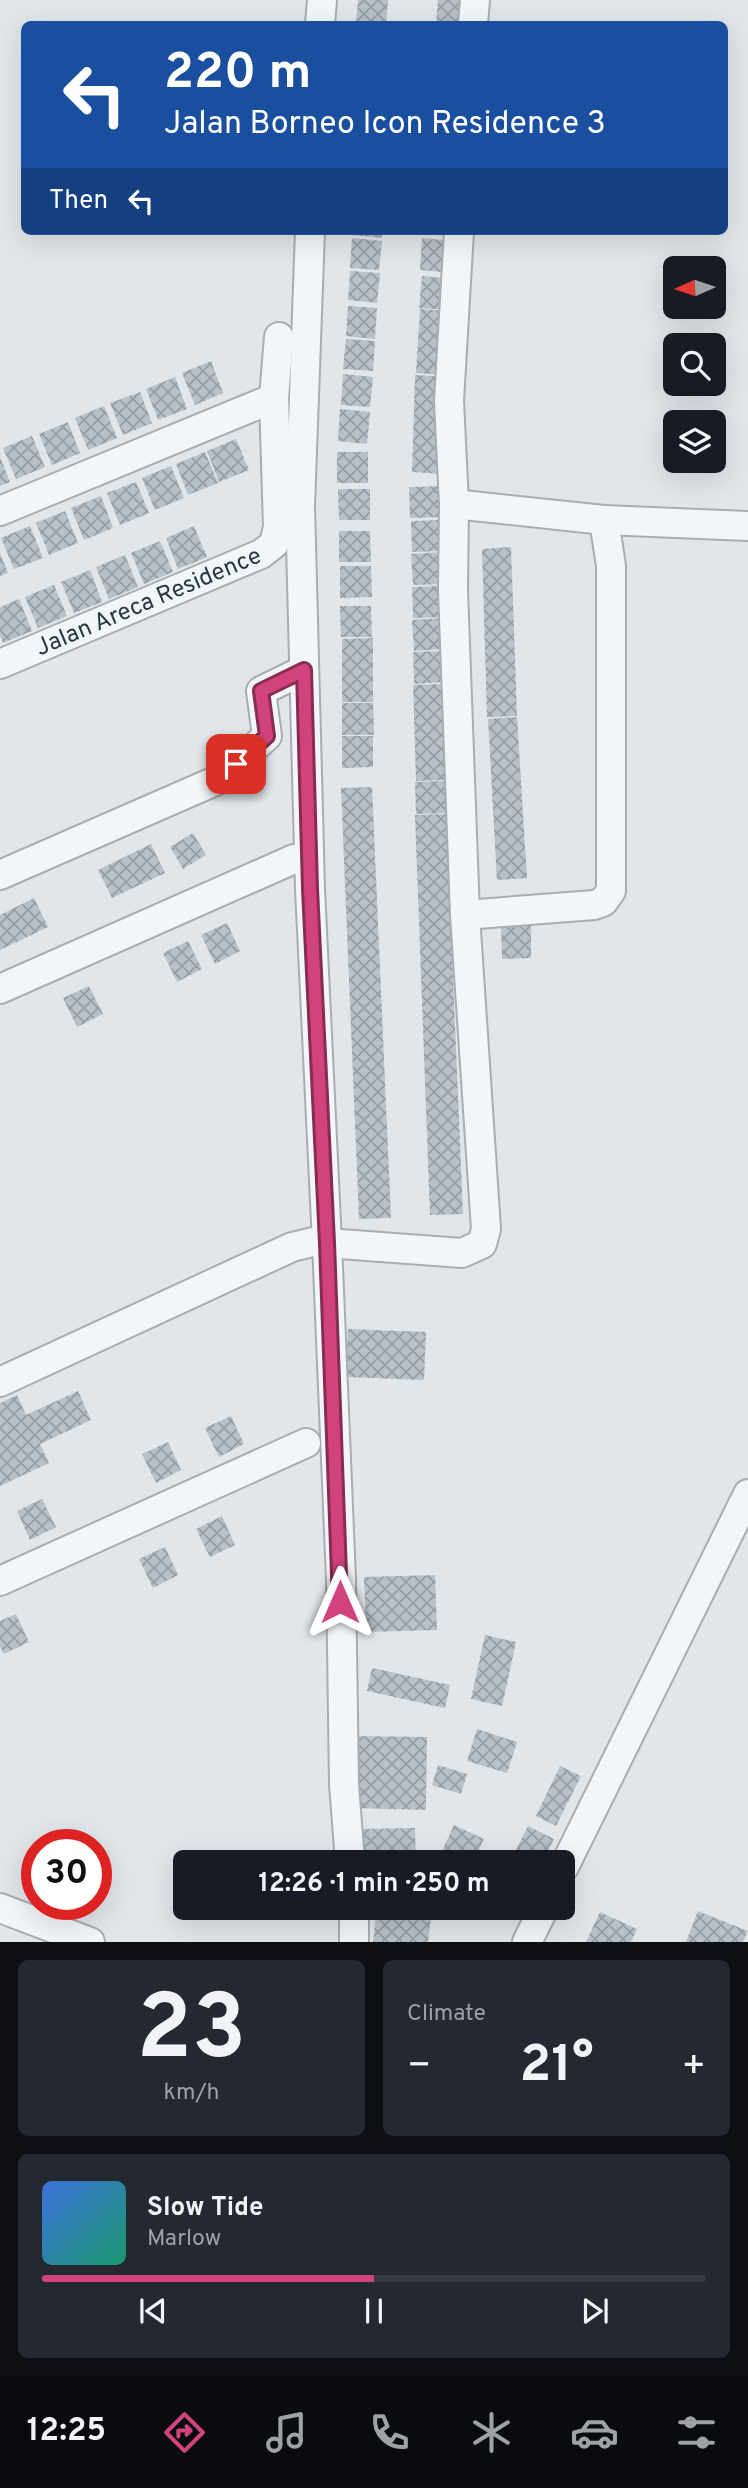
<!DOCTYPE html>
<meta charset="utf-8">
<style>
body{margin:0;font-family:Overpass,sans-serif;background:#242831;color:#f1f3f6;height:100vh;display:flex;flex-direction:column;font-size:26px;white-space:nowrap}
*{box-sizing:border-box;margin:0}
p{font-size:23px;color:#9ea1a6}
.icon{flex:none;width:38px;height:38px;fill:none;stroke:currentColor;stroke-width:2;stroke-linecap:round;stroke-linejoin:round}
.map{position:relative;height:1942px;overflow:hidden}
.side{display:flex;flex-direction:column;gap:18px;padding:18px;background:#0d0f14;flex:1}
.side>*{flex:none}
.guide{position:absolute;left:21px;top:21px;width:707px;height:214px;border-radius:10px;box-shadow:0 7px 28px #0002;background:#1a4fa0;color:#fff;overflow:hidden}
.needle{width:46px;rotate:267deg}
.tools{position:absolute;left:663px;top:256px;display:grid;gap:14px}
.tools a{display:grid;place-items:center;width:63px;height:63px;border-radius:10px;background:#171b24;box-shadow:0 7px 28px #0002;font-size:35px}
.speed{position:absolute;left:21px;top:1829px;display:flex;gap:14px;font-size:35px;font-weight:700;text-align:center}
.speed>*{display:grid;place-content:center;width:91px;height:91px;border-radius:50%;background:#171b24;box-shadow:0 7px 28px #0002;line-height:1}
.speed .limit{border:10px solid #d22;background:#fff;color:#111}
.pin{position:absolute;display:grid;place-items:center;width:60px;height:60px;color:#fff;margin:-30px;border-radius:14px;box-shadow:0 4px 10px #0006}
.me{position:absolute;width:77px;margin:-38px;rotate:0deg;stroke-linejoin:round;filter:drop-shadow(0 0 5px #0008)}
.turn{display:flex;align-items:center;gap:24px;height:147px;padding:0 28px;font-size:32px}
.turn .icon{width:91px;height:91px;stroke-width:2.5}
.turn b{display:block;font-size:49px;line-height:60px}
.then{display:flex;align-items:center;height:66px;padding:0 28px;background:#0003;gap:14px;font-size:26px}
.big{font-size:52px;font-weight:700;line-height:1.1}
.side .card{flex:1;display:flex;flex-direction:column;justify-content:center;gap:10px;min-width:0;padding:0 24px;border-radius:10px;background:#242831}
.side .dial{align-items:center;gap:0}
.dial b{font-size:91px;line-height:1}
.song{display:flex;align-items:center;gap:21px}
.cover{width:84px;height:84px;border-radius:10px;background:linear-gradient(135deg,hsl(220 70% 55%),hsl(160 70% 35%))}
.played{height:7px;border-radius:4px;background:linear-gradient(90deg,#d1437d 50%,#363941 50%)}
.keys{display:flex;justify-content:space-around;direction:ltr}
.heat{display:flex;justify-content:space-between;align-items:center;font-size:38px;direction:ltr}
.side .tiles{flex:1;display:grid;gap:18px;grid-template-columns:1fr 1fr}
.card:last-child{grid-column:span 2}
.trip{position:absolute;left:173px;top:1850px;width:402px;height:70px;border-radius:10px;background:#171b24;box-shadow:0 7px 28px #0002;font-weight:700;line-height:70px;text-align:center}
.menu{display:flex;height:112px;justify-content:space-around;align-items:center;background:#090b0e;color:#9ea1a6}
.menu .icon{width:49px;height:49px}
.menu .active{color:#d1437d}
.menu b{font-size:32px;color:#f1f3f6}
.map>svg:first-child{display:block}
.building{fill:url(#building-cross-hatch)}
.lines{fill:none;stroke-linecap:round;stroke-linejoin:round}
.minor-casing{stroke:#a6aeb4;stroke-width:32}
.minor{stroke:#f3f6f8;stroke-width:28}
.route-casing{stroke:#882c51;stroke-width:18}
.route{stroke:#d1437d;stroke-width:12}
.labels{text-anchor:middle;stroke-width:7;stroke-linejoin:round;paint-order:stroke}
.street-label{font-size:24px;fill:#293842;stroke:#f0f5f7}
</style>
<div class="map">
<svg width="748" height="1942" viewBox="0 0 748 1942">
<defs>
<pattern id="building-cross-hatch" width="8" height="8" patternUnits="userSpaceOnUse" patternTransform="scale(1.75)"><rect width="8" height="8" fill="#b8c1c7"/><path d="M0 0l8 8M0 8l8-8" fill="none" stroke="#969ea3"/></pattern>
</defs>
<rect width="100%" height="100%" fill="#e1e6ea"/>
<g class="building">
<polygon points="358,0 388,0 386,24 356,24"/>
<polygon points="438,0 469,0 467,24 436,24"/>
<polygon points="352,231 382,231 382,238 352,235"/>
<polygon points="420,231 451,231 450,236 420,234"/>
<polygon points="352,238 382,241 379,270 350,268"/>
<polygon points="422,238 453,241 450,273 420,270"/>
<polygon points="350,271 380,273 377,303 348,300"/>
<polygon points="422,276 452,279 450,310 419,308"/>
<polygon points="348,306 377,308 375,339 346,336"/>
<polygon points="420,309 451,311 446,375 416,373"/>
<polygon points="346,339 375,341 373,371 343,369"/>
<polygon points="211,361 223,393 195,405 182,373"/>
<polygon points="343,374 373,377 370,407 341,405"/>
<polygon points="415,375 446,377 443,409 433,409 445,410 443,474 412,472"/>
<polygon points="175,377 187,409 158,420 146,389"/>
<polygon points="140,392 152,423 123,435 110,403"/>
<polygon points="104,406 117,438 88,450 75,418"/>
<polygon points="340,409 370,412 367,444 338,441"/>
<polygon points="68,422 80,453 52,465 39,434"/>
<polygon points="32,436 45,467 16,479 3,448"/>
<polygon points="236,439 249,470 219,482 207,451"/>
<polygon points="205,452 218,483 188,495 176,464"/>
<rect x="337" y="452" width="31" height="31"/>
<polygon points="0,457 10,482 0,486"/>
<polygon points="171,466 184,498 155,510 142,478"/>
<polygon points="136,482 149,513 120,525 107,493"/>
<polygon points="440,486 442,517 410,518 409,487"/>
<polygon points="338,489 370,489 370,520 339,520"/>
<polygon points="101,496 113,528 84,540 71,508"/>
<polygon points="65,511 78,543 49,555 36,523"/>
<polygon points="442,520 443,551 412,552 411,521"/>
<polygon points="30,526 43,558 14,569 1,538"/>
<polygon points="194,526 207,557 178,569 166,538"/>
<polygon points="339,531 370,531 371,562 339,562"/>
<polygon points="160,541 173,572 144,584 131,553"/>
<polygon points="511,547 517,716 487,717 482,549"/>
<polygon points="442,552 444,584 413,585 411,554"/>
<polygon points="0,553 8,573 0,576"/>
<polygon points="125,555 138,587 109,599 96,567"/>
<polygon points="340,566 371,566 372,597 340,598"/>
<polygon points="90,570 102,602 74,613 61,582"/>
<polygon points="54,585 67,616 38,628 25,597"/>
<polygon points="443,586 444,617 413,618 412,587"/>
<polygon points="19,599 32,631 3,643 0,635 0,607"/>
<polygon points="340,606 371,606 372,637 341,637"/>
<polygon points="444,618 445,649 414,651 412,620"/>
<polygon points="373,638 373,702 342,702 342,639"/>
<polygon points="444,651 445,682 414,684 413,652"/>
<polygon points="444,684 446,780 416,781 413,685"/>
<polygon points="342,703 373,703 374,735 342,735"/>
<polygon points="517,717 527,878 497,880 488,719"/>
<polygon points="342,736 373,736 373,767 342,768"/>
<polygon points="446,781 447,813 416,814 415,782"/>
<polygon points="372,787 391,1218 359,1219 341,788"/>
<polygon points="446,814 463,1214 430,1215 415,815"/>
<polygon points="193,833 206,855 183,869 170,847"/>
<polygon points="151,844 165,873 112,898 98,870"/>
<polygon points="34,898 48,927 0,950 0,915"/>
<polygon points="227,923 240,951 215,964 201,935"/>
<polygon points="531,926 531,958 502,959 501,927"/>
<polygon points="188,941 202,969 177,982 163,953"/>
<polygon points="89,986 103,1014 77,1027 63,998"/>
<polygon points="348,1329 426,1332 424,1380 346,1377"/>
<polygon points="78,1391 91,1420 40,1444 49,1463 0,1486 0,1403 17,1395 26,1415"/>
<polygon points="231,1416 244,1444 219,1457 205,1428"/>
<polygon points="168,1442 181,1470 156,1483 142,1454"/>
<polygon points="42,1499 56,1527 30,1540 17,1511"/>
<polygon points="222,1516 235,1545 210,1557 196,1529"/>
<polygon points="165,1547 178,1575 153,1588 139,1559"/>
<polygon points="435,1575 437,1630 366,1632 364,1577"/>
<polygon points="16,1614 29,1642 4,1654 0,1647 0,1621"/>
<polygon points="485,1635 516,1642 502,1706 471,1699"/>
<polygon points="372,1668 450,1685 445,1708 367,1691"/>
<polygon points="477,1729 517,1742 507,1773 467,1761"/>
<polygon points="356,1736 427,1737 426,1810 355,1808"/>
<polygon points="438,1765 467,1774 461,1794 432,1785"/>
<polygon points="560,1766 581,1776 556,1826 536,1816"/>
<polygon points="454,1825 484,1839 473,1862 437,1862"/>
<polygon points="528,1826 554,1839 542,1862 516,1850"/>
<polygon points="415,1828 416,1862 359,1862 358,1829"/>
<polygon points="377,1908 432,1908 428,1942 373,1942"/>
<polygon points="698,1911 748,1931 743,1942 686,1942"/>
<polygon points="600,1912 637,1929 631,1942 586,1942"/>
</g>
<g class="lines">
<g class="minor-casing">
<g id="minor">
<polyline points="320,24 322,0"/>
<polyline points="473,24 475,0"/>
<polyline points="310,231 300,506 310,889 327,1243 341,1579 344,1784 350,1862"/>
<polyline points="454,504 604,520 611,566 611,891 603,902 594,905 465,915"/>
<polyline points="0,511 274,398"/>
<polyline points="604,520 748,526"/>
<polyline points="0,664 261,554 274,544 278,527 274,398 279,337"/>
<polyline points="0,875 220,779 267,736 261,691 304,670"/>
<polyline points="0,989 294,859"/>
<polyline points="0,1382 292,1247 313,1242 462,1253 482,1244 486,1229 465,915 453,590 454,504 449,401 459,231"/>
<polyline points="0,1581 306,1443"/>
<polyline points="564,1867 748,1494"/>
<polyline points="0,1908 90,1942"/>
<polyline points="354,1908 354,1942"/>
<polyline points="527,1942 544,1908"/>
</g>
</g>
<use href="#minor" class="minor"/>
</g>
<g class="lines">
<g class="route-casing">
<polyline id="route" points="236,764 267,736 261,691 304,670 310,889 327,1243 340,1602"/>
</g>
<use href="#route" class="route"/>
</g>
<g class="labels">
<g class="street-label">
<text transform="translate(148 601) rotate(-23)" y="8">Jalan Areca Residence</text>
</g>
</g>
</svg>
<div class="tools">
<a><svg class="needle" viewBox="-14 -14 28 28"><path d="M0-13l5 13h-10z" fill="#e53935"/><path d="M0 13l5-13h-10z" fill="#9ea1a6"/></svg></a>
<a><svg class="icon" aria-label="search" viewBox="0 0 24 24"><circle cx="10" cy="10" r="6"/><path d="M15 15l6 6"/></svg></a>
<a><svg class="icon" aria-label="layers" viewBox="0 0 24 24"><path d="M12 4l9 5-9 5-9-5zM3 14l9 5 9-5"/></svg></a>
</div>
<div class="speed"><div class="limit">30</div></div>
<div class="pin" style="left:236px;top:764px;background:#d93025"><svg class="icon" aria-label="arrive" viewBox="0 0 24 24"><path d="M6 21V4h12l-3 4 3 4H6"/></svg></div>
<svg class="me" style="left:340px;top:1602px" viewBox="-20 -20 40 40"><path d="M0-17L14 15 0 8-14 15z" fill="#d1437d" stroke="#fff" stroke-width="4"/></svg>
<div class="trip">12:26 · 1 min · 250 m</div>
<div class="guide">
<div class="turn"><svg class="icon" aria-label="left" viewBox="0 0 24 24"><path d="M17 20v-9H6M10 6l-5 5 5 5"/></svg><div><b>220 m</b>Jalan Borneo Icon Residence 3</div></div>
<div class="then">Then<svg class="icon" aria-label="left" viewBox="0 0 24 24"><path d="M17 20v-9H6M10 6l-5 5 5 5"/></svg></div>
</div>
</div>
<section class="side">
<div class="tiles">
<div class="card dial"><b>23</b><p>km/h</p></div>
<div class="card"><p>Climate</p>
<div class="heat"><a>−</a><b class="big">21°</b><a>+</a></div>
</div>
<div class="card">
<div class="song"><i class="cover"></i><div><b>Slow Tide</b><p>Marlow</p></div></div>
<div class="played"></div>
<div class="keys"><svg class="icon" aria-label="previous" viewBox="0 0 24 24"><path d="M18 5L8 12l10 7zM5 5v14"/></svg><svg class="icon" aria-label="pause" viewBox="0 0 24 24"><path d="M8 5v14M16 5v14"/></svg><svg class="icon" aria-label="next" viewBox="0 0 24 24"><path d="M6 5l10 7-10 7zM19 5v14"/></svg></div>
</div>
</div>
</section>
<nav class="menu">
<b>12:25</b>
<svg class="icon active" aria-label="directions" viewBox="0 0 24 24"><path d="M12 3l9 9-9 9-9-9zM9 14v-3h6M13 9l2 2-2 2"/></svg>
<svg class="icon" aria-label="music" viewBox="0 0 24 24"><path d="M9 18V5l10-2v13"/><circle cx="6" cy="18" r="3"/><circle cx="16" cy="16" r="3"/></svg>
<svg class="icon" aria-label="phone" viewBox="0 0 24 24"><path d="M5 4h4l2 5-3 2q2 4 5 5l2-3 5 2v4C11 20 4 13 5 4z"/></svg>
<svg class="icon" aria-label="climate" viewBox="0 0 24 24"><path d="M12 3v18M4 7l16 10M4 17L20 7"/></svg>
<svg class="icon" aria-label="car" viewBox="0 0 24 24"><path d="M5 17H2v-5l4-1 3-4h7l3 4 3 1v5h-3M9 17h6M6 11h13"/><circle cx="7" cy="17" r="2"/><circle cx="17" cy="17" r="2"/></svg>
<svg class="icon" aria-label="filters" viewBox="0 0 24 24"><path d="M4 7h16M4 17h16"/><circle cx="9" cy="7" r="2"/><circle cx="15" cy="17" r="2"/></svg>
</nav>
